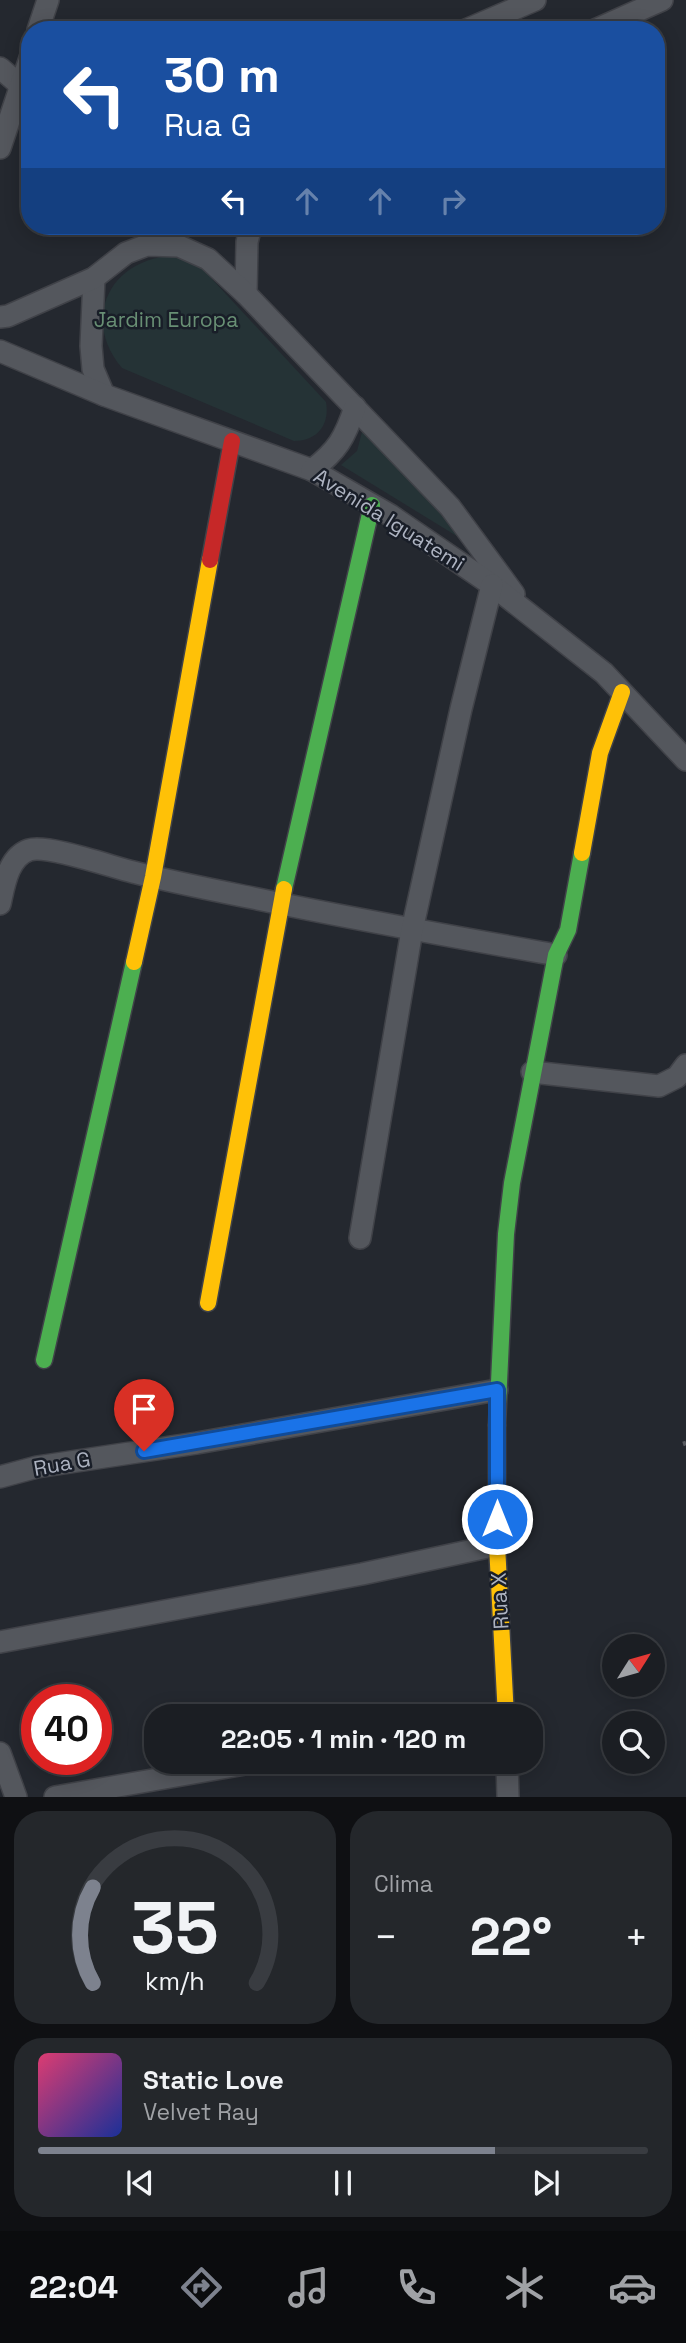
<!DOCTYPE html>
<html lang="pt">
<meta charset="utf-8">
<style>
body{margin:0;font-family:"Space Grotesk",sans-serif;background:#24272b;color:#f1f3f6;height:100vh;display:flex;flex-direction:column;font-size:26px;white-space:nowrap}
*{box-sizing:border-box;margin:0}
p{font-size:23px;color:#a0a2a6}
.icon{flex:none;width:38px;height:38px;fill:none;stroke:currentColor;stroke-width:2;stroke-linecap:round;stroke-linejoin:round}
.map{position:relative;height:1797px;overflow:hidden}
.drawer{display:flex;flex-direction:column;gap:14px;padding:14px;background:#0f1013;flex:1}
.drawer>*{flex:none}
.guide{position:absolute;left:21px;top:21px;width:644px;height:214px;border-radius:28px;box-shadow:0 4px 18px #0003,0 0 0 2px #393c41;background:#1a4fa0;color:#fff;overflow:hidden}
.needle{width:46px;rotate:53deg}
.controls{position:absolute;left:602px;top:1634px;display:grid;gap:14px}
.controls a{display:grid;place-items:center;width:63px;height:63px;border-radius:50%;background:#1b1e23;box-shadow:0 4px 18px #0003,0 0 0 2px #393c41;font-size:35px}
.speed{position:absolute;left:21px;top:1684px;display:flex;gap:14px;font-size:35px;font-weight:700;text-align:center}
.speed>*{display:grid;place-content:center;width:91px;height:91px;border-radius:50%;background:#1b1e23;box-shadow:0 4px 18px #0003,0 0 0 2px #393c41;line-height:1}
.speed .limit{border:10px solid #d22;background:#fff;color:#111}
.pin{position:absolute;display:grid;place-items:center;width:60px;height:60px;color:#fff;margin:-72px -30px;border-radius:50% 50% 50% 0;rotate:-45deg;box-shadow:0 0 7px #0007}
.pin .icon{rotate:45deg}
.me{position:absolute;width:77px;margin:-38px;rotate:0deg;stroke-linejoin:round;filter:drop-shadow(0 0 5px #0008)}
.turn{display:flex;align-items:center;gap:24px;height:147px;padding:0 28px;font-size:32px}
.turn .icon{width:91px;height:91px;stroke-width:2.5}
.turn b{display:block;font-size:49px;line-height:60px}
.lanes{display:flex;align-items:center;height:66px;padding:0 28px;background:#0003;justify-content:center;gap:35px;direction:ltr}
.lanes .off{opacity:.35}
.big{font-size:52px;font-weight:600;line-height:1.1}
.drawer .card{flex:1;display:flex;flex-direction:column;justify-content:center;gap:10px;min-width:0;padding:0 24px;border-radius:28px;background:#24272b}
.drawer .dial{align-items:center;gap:0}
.dial svg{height:182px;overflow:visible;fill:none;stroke:#393c41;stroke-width:7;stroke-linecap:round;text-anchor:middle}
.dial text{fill:#f1f3f6;stroke:none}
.song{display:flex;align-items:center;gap:21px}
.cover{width:84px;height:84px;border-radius:10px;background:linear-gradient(135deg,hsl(340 70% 55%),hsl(230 70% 35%))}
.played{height:7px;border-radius:4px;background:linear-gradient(90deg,#7d828e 75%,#393c41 75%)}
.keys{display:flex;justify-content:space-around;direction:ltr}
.heat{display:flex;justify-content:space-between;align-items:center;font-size:38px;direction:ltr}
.drawer .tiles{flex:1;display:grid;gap:14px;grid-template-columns:1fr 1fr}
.card:last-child{grid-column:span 2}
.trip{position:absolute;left:144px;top:1704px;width:399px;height:70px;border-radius:28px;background:#1b1e23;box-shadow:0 4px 18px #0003,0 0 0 2px #393c41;font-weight:600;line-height:70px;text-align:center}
.menu{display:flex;height:112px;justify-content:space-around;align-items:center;background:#0b0c0e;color:#a0a2a6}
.menu .icon{width:49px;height:49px}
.menu .active{color:#7d828e}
.menu b{font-size:32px;color:#f1f3f6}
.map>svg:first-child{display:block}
.green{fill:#253336}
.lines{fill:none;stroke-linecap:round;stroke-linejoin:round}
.street-casing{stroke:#404248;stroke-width:24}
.fast-casing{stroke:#404248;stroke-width:19}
.slow-casing{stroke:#404248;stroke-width:19}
.jam-casing{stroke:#404248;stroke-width:19}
.path{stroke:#585b61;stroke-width:4.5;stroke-dasharray:5 5;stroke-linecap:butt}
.street{stroke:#54575d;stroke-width:21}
.fast{stroke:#4caf50;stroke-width:16}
.slow{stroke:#ffc107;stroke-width:16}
.jam{stroke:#c62828;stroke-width:16}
.route-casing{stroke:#114b97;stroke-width:18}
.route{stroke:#1a73e8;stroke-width:12}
.labels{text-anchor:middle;stroke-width:5;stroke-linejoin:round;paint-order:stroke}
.park-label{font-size:21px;fill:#688f74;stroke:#191e28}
.street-label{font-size:21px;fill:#adb3c1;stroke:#191e28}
</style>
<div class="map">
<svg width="686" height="1797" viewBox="0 0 686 1797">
<rect width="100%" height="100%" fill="#24282f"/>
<g class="green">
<path d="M161 257H174L199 265 326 402C330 425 317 441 294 441L122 368C85 325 103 268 161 257Z"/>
<polygon points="362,432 473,546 341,465 357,451"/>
</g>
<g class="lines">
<g class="street-casing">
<g id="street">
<polyline points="38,30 48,0"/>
<polyline points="466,30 535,0"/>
<polyline points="595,30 662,0"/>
<polyline points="0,68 21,86"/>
<polyline points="0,148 30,58"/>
<polyline points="94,278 91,346 93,369 104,395"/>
<polyline points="246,294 247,242 251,226"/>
<polyline points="0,317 8,316 94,278 126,253 147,245 179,246 208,259 246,294 450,507 514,594"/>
<polyline points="0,351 104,395 312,470 390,515 492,585 604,673 686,760"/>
<path d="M312 470C337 451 345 438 355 407"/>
<path d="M0 904C4 886 8 857 29 850 47 844 112 867 133 872 172 882 213 890 253 898 353 919 455 937 556 955"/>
<polyline points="532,1072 659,1086 677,1077 686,1065"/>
<polyline points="360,1238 412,930 461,709 492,585"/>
<polyline points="0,1477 37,1467 197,1443 497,1390"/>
<polyline points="0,1642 362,1574 497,1545"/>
<polyline points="0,1753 16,1797"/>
<polyline points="507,1762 508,1797"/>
<polyline points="55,1797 256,1762"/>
</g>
</g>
<g class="fast-casing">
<g id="fast">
<polyline points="284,889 372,505"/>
<polyline points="44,1360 134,962"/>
<polyline points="497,1425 506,1234 512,1183 556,955 568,930 582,853"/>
</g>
</g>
<g class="slow-casing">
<g id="slow">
<polyline points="582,853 600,753 622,692"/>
<polyline points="134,962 153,877 210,560"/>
<polyline points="208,1303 284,889"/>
<polyline points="497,1425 497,1545 506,1717"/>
</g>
</g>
<g class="jam-casing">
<polyline id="jam" points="210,560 232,441"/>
</g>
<polyline class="path" points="683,1444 686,1443"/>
<use href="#street" class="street"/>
<use href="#fast" class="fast"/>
<use href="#slow" class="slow"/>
<use href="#jam" class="jam"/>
</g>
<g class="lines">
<g class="route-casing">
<polyline id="route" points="144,1451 497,1390 497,1519"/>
</g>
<use href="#route" class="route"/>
</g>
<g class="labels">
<g class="park-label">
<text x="166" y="327">Jardim Europa</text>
</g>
<g class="street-label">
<text transform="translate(389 520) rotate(32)" y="7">Avenida Iguatemi</text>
<text transform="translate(62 1464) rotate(-10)" y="7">Rua G</text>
<text transform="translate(500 1601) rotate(-93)" y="7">Rua X</text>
</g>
</g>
</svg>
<div class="controls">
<a><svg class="needle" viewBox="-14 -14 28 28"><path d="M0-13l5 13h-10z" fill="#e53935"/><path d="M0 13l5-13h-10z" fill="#a0a2a6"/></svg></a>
<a><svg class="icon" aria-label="search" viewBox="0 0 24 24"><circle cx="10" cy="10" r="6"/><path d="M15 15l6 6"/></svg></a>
</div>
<div class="speed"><div class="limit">40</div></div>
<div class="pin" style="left:144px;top:1451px;background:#d93025"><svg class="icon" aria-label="arrive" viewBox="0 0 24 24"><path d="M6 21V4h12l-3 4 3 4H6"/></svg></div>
<svg class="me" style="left:497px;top:1519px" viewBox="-20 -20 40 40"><circle r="17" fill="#1a73e8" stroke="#fff" stroke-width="3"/><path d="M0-11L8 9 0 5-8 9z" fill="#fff"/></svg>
<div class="trip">22:05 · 1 min · 120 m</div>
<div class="guide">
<div class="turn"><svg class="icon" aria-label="left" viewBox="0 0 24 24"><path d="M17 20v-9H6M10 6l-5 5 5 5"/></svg><div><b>30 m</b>Rua G</div></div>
<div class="lanes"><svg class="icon" aria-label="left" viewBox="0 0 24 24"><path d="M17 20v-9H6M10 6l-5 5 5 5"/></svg><svg class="icon off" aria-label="ahead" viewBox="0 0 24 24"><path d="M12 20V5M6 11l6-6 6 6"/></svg><svg class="icon off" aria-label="ahead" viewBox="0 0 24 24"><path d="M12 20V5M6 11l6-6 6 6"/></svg><svg class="icon off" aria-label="right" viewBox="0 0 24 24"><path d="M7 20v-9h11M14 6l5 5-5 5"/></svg></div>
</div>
</div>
<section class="drawer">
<div class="tiles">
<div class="card dial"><svg viewBox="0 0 100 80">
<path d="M14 69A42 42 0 1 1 86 69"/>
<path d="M14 69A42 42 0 0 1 14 27" stroke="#7d828e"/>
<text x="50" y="56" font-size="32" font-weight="700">35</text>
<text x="50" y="72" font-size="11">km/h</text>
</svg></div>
<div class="card"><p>Clima</p>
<div class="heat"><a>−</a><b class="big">22°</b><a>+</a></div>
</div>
<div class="card">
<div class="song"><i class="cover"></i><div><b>Static Love</b><p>Velvet Ray</p></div></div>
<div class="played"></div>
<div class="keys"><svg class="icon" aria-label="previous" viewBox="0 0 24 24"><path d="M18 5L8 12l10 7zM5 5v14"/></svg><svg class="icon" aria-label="pause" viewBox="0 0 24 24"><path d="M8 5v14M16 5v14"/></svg><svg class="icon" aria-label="next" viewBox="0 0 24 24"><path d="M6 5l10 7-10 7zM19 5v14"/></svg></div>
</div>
</div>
</section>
<nav class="menu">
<b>22:04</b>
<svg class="icon active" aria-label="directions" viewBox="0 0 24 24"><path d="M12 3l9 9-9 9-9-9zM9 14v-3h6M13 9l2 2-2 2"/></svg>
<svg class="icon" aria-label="music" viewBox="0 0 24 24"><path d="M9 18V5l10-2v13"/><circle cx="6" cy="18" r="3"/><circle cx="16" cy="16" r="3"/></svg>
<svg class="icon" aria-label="phone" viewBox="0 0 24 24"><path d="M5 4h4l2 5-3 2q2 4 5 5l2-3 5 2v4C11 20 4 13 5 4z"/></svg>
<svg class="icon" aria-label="climate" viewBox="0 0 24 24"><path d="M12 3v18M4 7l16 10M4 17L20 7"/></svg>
<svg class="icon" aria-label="car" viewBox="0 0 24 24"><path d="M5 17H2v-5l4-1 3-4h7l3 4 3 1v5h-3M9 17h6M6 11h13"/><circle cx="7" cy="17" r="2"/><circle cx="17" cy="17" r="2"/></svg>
</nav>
